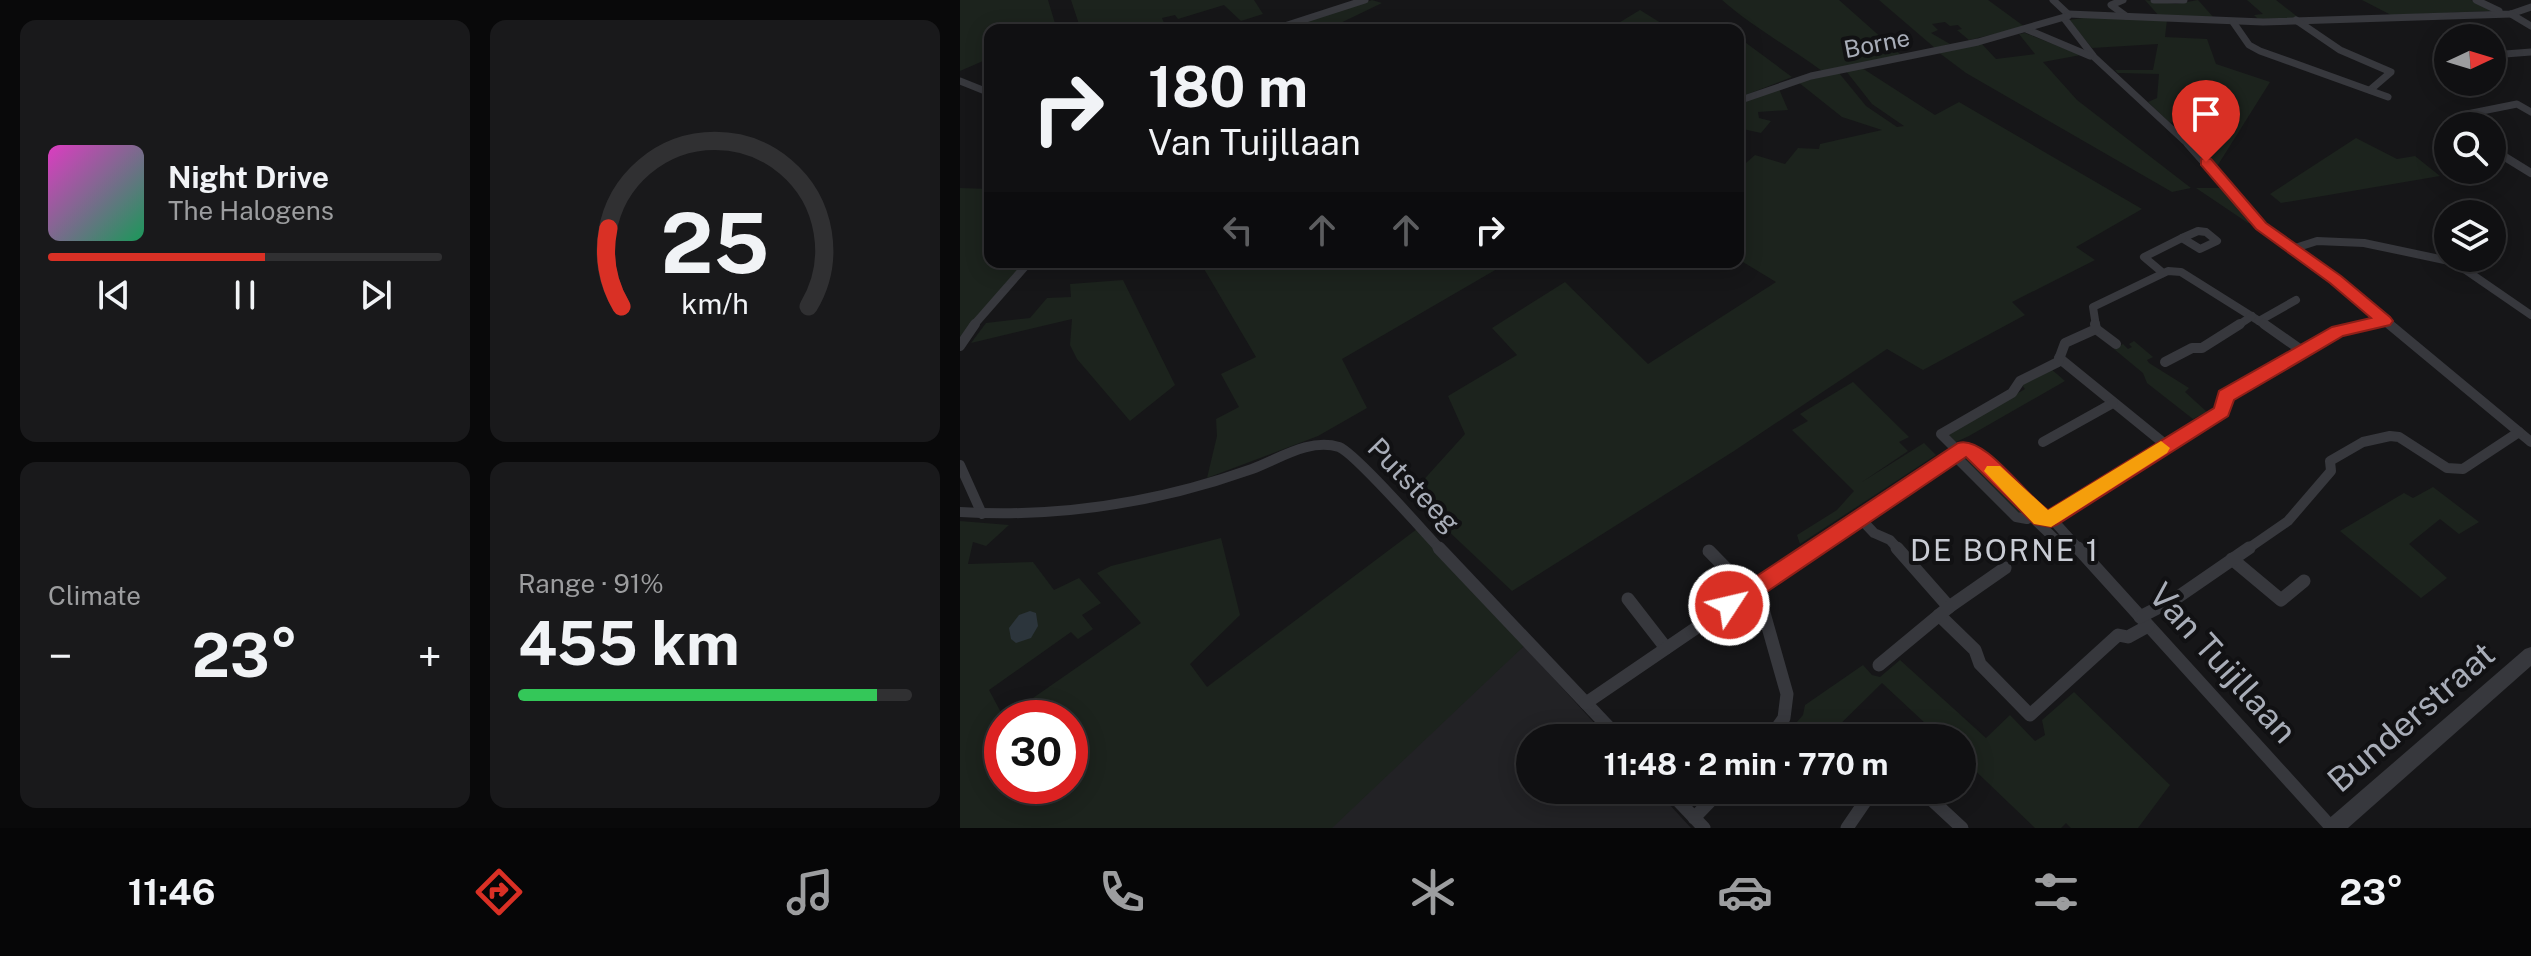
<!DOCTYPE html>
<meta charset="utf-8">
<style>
body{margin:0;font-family:"Public Sans",sans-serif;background:#19191b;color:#f1f3f6;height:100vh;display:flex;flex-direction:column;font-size:30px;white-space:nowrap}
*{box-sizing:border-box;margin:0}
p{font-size:26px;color:#9c9d9f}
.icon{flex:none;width:44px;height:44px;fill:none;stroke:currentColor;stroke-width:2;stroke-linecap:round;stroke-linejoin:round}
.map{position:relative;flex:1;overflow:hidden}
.side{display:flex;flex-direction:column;gap:20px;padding:20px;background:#09090a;width:960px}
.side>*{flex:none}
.banner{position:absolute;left:24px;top:24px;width:760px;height:244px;border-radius:16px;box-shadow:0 4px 20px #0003,0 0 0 2px #303032;background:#101012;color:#f1f3f6;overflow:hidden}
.needle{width:52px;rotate:86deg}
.fabs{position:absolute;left:1474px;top:24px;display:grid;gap:16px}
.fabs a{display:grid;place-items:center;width:72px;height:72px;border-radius:50%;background:#101012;box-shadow:0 4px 20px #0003,0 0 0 2px #303032;font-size:40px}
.speed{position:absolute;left:24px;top:700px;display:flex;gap:16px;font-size:40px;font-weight:700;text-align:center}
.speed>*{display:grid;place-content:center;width:104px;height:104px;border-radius:50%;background:#101012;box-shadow:0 4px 20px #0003,0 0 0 2px #303032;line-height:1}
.speed .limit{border:12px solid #d22;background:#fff;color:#111}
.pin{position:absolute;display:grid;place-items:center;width:68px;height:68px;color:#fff;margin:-82px -34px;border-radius:50% 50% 50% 0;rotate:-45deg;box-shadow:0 0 8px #0007}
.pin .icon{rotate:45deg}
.me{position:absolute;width:88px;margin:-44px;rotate:55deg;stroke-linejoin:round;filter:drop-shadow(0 0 6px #0008)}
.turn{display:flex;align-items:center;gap:28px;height:168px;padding:0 32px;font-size:36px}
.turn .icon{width:104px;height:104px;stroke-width:2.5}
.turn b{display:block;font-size:56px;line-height:68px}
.lanes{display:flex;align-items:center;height:76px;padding:0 32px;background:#0003;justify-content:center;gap:40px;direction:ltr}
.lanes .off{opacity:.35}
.big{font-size:60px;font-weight:700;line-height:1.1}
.side .tile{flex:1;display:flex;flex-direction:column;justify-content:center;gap:12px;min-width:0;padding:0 28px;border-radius:16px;background:#19191b}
.side .dial{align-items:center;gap:0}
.dial svg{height:208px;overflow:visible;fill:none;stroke:#303032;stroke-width:7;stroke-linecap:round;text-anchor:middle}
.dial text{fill:#f1f3f6;stroke:none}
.song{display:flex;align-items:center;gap:24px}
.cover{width:96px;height:96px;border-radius:12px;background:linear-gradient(135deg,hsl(310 70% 55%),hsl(150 70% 35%))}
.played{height:8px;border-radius:4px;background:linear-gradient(90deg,#d93025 55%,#303032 55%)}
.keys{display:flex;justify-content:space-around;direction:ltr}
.heat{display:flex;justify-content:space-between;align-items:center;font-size:44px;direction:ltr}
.charge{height:12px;border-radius:6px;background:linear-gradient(90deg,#34c759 91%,#303032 0)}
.side .tiles{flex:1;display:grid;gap:20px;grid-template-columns:repeat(2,1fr)}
.trip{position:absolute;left:556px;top:724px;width:460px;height:80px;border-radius:40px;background:#101012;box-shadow:0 4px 20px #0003,0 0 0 2px #303032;font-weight:700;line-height:80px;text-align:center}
.tabs{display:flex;height:128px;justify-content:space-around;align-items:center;background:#060607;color:#9c9d9f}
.tabs .icon{width:56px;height:56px}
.tabs .current{color:#d93025}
.tabs b{font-size:36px;color:#f1f3f6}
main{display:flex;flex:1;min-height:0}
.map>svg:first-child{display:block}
.built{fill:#222225}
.green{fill:#1c231d;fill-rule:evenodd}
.water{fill:#2c353c}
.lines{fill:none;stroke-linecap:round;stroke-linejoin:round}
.minor-far3{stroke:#37383d;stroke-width:7}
.minor-far2{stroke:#37383d;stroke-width:8}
.minor-far1{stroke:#37383d;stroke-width:10}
.minor{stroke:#37383d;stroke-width:13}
.tertiary{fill:#37383d;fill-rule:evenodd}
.route{fill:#d93025;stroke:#8d1f18;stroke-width:2}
.slow{fill:#f59e0b}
.labels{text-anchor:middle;stroke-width:8;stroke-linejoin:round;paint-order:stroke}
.far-street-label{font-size:24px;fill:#a8adb8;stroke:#111113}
.street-label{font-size:28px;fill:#a8adb8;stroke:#111113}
.neighbourhood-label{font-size:30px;letter-spacing:2px;fill:#c9ccd4;stroke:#111113}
.near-street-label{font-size:34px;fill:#a8adb8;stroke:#111113}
</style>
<main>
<section class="side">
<div class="tiles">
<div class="tile">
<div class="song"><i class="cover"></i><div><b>Night Drive</b><p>The Halogens</p></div></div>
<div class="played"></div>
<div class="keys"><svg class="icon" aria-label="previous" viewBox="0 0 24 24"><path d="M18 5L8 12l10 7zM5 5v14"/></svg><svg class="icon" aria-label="pause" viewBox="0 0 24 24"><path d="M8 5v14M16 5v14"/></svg><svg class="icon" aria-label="next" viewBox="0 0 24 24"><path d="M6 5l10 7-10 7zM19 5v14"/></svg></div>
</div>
<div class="tile dial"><svg viewBox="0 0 100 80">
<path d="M14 69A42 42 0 1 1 86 69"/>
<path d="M14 69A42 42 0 0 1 9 39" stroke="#d93025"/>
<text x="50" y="56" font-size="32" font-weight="700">25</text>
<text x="50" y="72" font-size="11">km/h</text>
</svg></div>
<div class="tile"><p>Climate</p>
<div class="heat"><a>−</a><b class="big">23°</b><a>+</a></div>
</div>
<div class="tile"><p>Range · 91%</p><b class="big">455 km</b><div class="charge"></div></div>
</div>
</section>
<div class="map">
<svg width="1571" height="828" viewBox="0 0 1571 828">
<rect width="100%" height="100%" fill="#161618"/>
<polygon class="built" points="564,646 648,738 570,738 570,790 696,790 731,828 354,828"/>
<g class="green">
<polygon points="0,0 88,0 97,30 30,30 30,58 0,71"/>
<polygon points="111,0 294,0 303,14 281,21 264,5 218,19 215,15 202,18 206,28 199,30 121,30"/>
<polygon points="412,0 422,3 366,30 320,30"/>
<path d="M762 0H879L941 55 862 71C828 46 794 28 762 0Z"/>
<polygon points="919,0 1028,0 1065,27 1009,40 997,30 1002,29 998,25 990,26 985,22 972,24 978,30 971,33 990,44 975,48"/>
<polygon points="1185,0 1216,4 1238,0 1254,18 1199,16"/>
<polygon points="1287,0 1316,0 1339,18 1298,19 1294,15 1303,14"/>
<polygon points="1402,0 1511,0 1531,11 1431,15"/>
<polygon points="680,10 712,30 647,30"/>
<polygon points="1130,17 1207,20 1205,37 1247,39 1256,64 1310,82 1256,168 1240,150 1259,115 1242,108 1235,99 1222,98 1214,107 1222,120 1210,123 1188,102 1197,98 1199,74 1158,73 1155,70 1193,70 1198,44 1132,48 1109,20"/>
<polygon points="1065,33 1121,55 1083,62 1117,100 1231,188 1212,192 1006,73 978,52 1021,43 1036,59 1075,54 1059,34"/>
<polygon points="778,37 832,77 778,98"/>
<polygon points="902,68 975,115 999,102 1182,209 1116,247 1135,260 1052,302 1065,315 963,370 927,349 774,451 552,591 450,495 505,434 488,396 557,355 532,328 605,282 688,364 816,282 778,259 778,170 795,155 825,164 838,148 859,149 860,144 922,130 882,117 838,82 879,73 906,106 937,127 944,126 912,104 886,71"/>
<polygon points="819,89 828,110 798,112 799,118 811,121 801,133 778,128 778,104"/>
<polygon points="1396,138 1437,159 1455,156 1480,176 1321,203 1310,194"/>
<polygon points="0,188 30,189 30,262 64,262 0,337"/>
<polygon points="1236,188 1265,188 1296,224 1288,223"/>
<polygon points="240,262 549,262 382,359 407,408 358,436 247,478 257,436 256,419 279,407 261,374 296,357"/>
<polygon points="163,280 215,385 170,421 117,359 110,345 112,319 11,343 26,323 70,318 87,298 111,297 110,284"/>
<polygon points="1174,341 1193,357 1187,360 1189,363 1229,388 1225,392 1247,412 1233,419 1187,383 1183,373 1154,349 1163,344 1168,349 1172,347 1169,344"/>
<polygon points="1090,368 1105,381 1009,436 996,442 988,434 1065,389 1061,384"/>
<polygon points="893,382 949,437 939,442 948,451 902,482 964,443 976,455 840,544 837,535 877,510 894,491 832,430 848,421 840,414"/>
<polygon points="1008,452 1067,510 1066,513 1058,514 1001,458"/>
<polygon points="1473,487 1519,522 1499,534 1480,519 1449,544 1487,578 1461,598 1380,531 1444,493 1453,498"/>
<path d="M0 521 49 525 26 546 13 542 8 564 73 562 94 590 119 578 141 603 122 615 133 629 118 639 111 632 29 690 44 718 181 623 137 573 151 566 261 538 280 615 230 664 247 687 457 529 564 646 372 828H0ZM42 718H110V786H42Z"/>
<polygon points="940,660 1026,738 1050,715 1075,741 1085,735 1082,720 1114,692 1210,785 1178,828 1111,828 1106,823 1101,828 1075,828 1002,758 1002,738 981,738 922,683 866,738 823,738 843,715 845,705 903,665 912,675 920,677"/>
</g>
<polygon class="water" points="70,611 76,613 78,626 71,638 56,643 51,639 49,628 59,615"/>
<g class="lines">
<g class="minor-far3">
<polyline points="1093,0 1108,14"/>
<polyline points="1163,0 1151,5 1166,16"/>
<polyline points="1194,0 1224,0"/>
<polyline points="1516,0 1539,11"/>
<polyline points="1108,14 1303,22 1551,14 1571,7"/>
<polyline points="1551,14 1571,26"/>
<polyline points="1104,18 1134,57 1230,146"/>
<polyline points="1336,20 1380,50 1431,72 1410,90"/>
<polyline points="1273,22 1289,45 1300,51 1428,97"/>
<polyline points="1066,29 1130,56"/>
<polyline points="312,30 405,0"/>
<polyline points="1532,55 1571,52"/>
<polyline points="0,81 30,93"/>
<polyline points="778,101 851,76 1018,42 1108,16"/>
<polyline points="1503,126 1498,118 1502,115 1557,104 1571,112"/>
</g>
<g class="minor-far2">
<polyline points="1228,144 1301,226 1375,279 1431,326"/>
<polyline points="1532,149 1571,173"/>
<polygon points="1238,231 1246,232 1257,241 1240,249 1222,238"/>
<polyline points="1332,249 1357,241 1404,243 1494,262 1571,315"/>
<polyline points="1203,273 1184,257 1222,238"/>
<polyline points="1299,321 1336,300"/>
<polyline points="13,326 69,262"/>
<polyline points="1136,326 1133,307 1208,271 1221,272 1307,326"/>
<polyline points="1277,326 1292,316"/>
<polyline points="1402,326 1424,321"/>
</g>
<g class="minor-far1">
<polyline points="1304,324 1344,352"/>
<polyline points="1429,324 1571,442"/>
<polyline points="1136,329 1156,344"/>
<polyline points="0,346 15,324"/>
<polyline points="1099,358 1206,445"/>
<polyline points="1205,362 1232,348 1242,348 1280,324"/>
<polyline points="1083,442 1153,403"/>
<polyline points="998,451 981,434 1052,393 1060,381 1098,362 1105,343 1136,329 1135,324"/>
<polyline points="993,454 1056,517 1067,519 1076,513"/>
<polyline points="0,465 22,514"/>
<path d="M0 512C99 518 199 502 292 469 319 459 349 438 379 447 395 453 464 532 481 550"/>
<polyline points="898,516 914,533 930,540 939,550"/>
<polyline points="1072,517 1096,540 1109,539"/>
<polyline points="1091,518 1262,411 1265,396 1378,331 1412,324"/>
<polyline points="852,550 1004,448 1015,452 1081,518 1091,518 1120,550"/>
<polyline points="1286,550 1328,521 1371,471 1370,461 1403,442 1430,436 1439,437 1487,468 1503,469 1559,432"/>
</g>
<g class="minor">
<polyline points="479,548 659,738"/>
<polyline points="937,548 989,607"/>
<polyline points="1118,548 1372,828"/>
<polyline points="749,551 789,592"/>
<polyline points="1272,559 1321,600 1344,581"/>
<polyline points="668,599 706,648"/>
<polyline points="979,615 1015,650 1020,664 1070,715 1158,635 1168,637 1188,626"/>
<polyline points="1180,617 1215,599 1289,548"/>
<polyline points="919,665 989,607 1045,568"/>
<polyline points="626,703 799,585"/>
<polyline points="810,738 824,718 827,694 798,592 799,585 855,548"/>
<polyline points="708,790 744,828"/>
<polyline points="961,790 1002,828"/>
<polyline points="734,818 761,790"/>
<polyline points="887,828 913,790"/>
</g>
<polygon class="tertiary" points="1571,647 1571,666 1388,828 1363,828 1366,821 1565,649"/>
</g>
<path class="route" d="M1246 158 1251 159 1306 223 1381 276 1430 317 1433 321 1430 325 1383 336 1274 400 1268 416 1098 524 1091 527 1074 524 1006 457 777 612 769 615 762 612 758 605 762 599 998 443C1024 434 1066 496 1088 510L1254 408 1259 391 1372 327 1411 318 1370 283 1296 229 1241 165V159Z"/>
<polygon class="slow" points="1201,441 1210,448 1207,453 1091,527 1074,524 1024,471 1027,466 1040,466 1088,510"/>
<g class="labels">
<g class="far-street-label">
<text transform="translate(917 44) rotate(-11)" y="8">Borne</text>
</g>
<g class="street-label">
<text transform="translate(454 485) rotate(46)" y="10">Putsteeg</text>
</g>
<g class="neighbourhood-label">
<text x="1045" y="561">DE BORNE 1</text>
</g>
<g class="near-street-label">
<text transform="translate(1263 663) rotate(48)" y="12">Van Tuijllaan</text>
<text transform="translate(1451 717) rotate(-41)" y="12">Bunderstraat</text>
</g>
</g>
</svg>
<div class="fabs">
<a><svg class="needle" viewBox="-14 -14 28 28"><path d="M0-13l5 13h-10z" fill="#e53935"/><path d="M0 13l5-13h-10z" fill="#9c9d9f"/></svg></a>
<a><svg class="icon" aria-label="search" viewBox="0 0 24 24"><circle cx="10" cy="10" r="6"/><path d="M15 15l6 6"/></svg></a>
<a><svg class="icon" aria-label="layers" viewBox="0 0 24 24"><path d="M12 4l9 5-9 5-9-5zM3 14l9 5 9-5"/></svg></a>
</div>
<div class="speed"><div class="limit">30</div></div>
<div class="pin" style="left:1246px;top:162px;background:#d93025"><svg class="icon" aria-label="arrive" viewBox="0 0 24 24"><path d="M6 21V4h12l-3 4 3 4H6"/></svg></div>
<svg class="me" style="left:769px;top:605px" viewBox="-20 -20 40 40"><circle r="17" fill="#d93025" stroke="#fff" stroke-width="3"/><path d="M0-11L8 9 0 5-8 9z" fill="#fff"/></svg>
<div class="trip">11:48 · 2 min · 770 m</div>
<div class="banner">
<div class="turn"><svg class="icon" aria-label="right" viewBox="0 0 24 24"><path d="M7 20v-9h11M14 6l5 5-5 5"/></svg><div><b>180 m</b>Van Tuijllaan</div></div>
<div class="lanes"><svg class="icon off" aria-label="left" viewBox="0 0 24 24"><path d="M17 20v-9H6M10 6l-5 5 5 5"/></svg><svg class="icon off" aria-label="ahead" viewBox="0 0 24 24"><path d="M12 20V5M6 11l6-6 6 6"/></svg><svg class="icon off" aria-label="ahead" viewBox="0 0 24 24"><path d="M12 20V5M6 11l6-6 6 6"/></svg><svg class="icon" aria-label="right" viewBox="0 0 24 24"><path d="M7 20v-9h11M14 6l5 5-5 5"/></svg></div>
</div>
</div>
</main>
<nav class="tabs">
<b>11:46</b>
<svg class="icon current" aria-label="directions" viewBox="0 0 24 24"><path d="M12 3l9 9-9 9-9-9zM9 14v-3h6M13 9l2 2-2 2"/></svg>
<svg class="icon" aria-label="music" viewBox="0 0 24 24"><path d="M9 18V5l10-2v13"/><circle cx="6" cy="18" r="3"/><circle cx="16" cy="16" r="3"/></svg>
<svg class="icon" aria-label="phone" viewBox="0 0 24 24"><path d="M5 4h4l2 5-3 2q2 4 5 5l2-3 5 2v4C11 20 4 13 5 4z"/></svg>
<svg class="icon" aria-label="climate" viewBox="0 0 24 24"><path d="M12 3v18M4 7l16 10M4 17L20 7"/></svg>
<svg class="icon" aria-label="car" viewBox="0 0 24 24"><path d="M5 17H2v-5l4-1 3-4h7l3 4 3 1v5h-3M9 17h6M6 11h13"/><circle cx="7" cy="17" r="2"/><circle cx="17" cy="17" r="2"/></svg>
<svg class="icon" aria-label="filters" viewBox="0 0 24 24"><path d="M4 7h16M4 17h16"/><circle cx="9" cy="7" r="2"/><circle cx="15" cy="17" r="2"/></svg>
<b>23°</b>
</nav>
